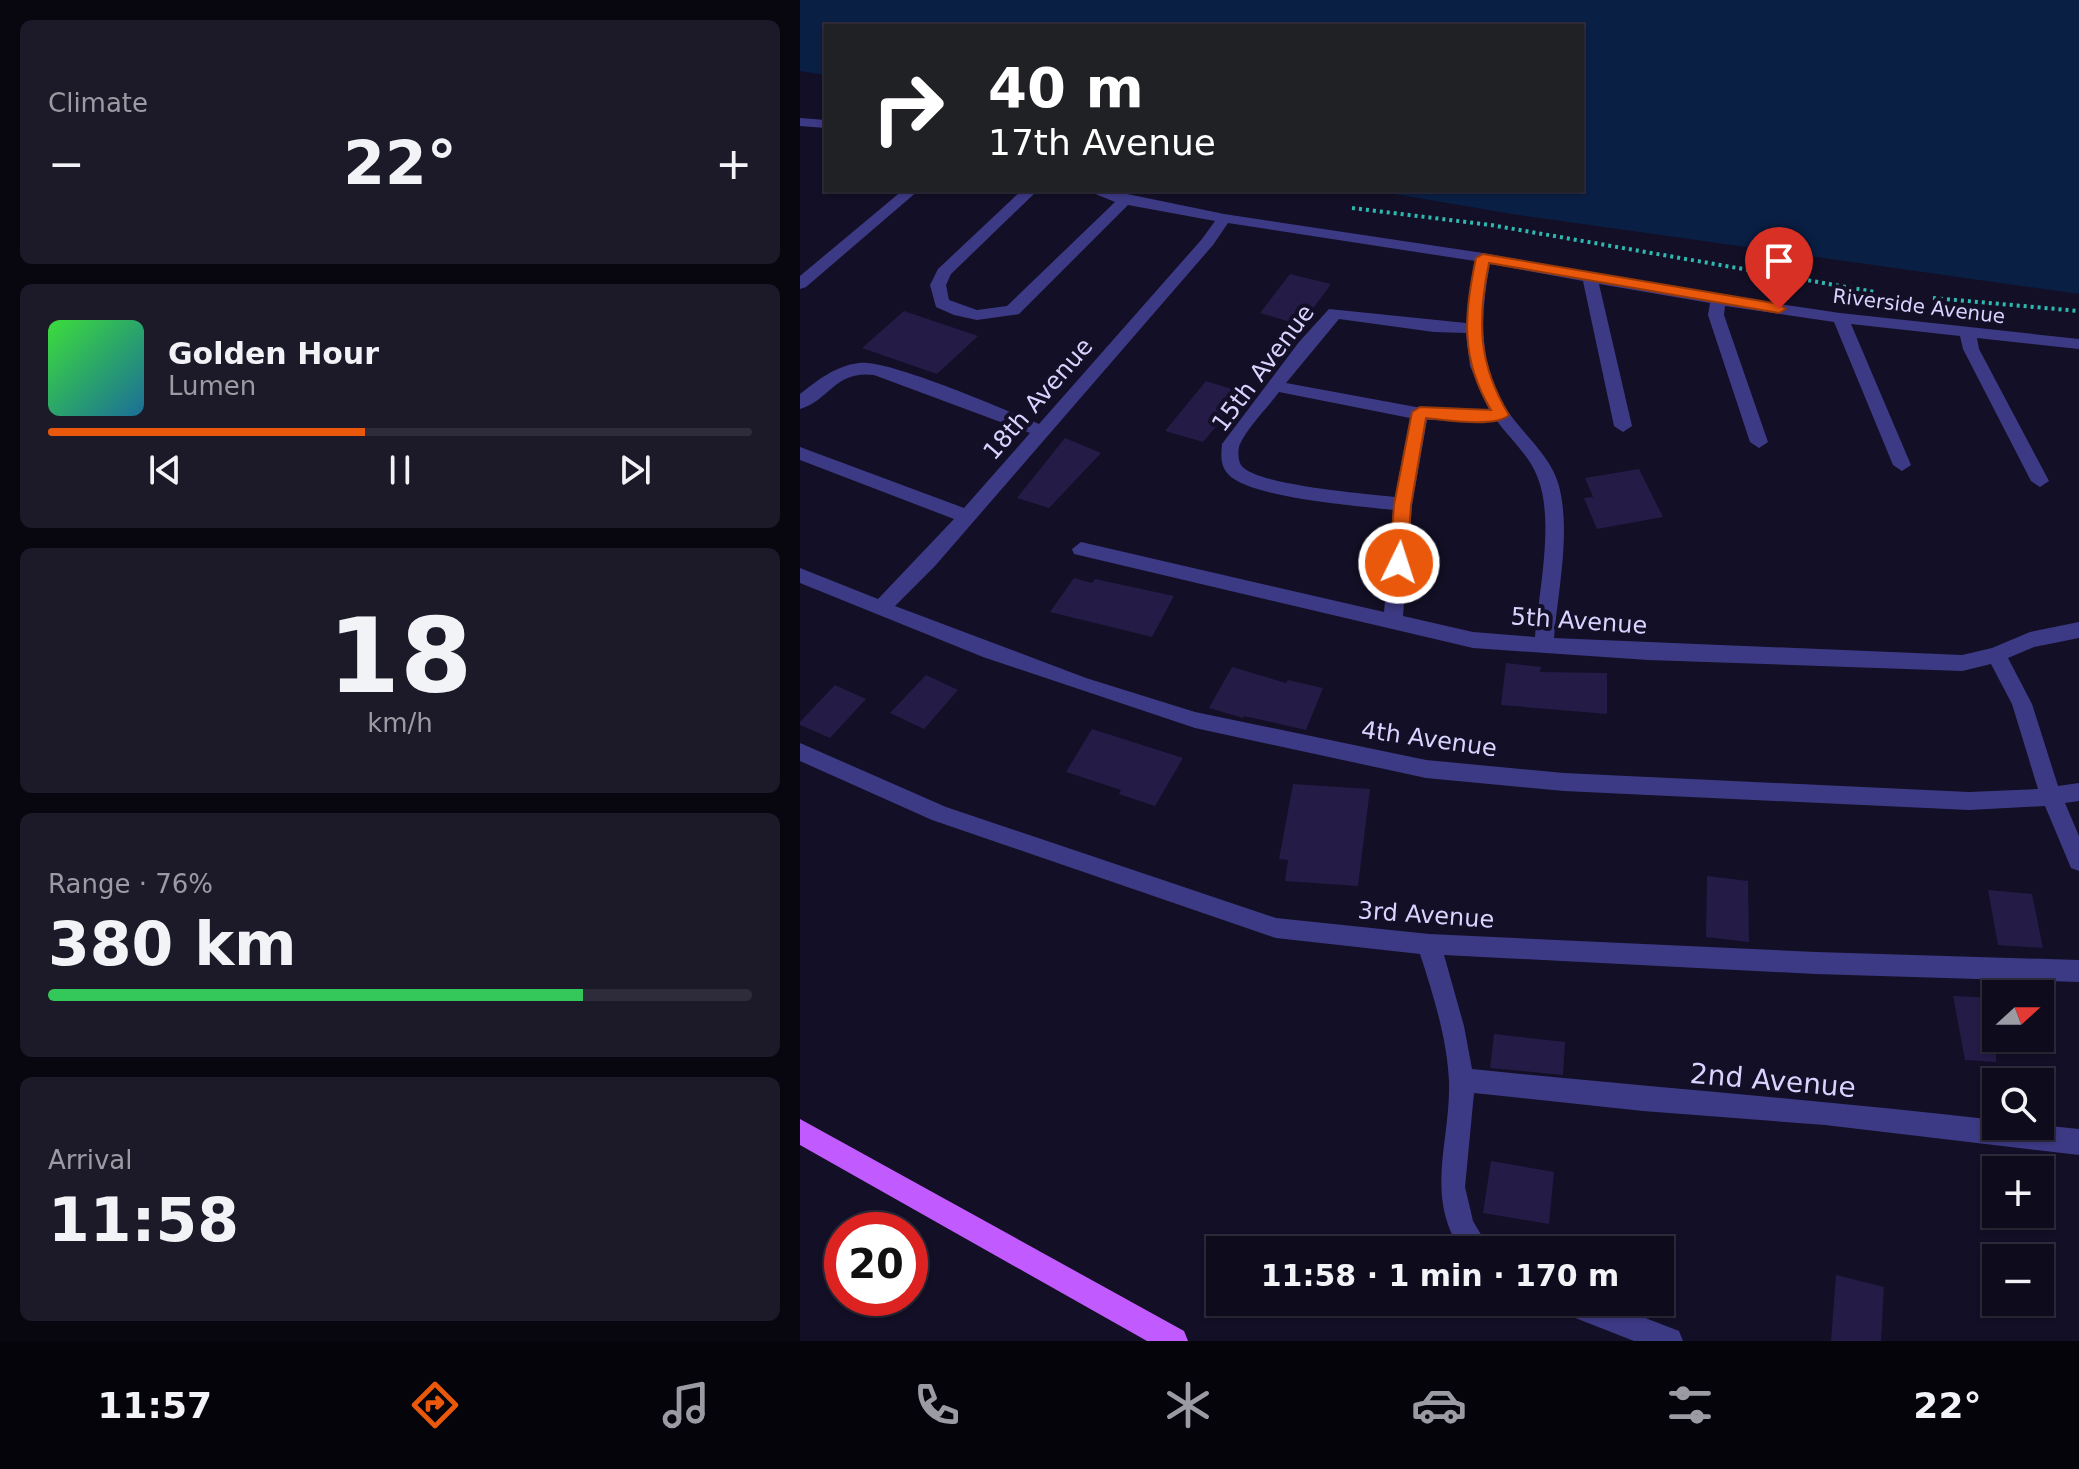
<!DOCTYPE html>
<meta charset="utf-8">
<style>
body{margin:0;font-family:"DejaVu Sans",sans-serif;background:#1c1929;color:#f1f3f6;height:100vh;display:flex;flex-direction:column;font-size:30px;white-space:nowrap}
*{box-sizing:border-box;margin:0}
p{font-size:26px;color:#9b9ba3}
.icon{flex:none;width:44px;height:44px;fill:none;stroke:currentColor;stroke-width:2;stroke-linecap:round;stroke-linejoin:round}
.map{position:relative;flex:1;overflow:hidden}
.drawer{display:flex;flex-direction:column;gap:20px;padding:20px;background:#08060f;width:800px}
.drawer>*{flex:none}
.top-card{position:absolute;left:24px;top:24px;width:760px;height:168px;border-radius:0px;box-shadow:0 2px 6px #0004,0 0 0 2px #2e2b3b;background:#202124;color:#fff;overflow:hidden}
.needle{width:52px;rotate:69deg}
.controls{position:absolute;left:1182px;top:980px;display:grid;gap:16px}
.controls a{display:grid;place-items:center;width:72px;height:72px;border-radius:0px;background:#0e0b1c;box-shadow:0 2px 6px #0004,0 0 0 2px #2e2b3b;font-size:40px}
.speed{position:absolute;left:24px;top:1212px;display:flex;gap:16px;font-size:40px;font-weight:700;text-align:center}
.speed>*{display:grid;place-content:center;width:104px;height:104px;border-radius:50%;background:#0e0b1c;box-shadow:0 2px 6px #0004,0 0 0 2px #2e2b3b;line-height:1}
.speed .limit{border:12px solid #d22;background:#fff;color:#111}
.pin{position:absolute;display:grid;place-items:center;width:68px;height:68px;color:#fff;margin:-82px -34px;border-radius:50% 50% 50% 0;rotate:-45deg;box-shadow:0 0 8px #0007}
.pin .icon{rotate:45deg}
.me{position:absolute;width:88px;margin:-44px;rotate:4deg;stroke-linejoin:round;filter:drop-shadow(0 0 6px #0008)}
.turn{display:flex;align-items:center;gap:28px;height:168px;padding:0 32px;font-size:36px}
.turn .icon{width:104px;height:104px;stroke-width:2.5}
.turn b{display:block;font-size:56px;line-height:68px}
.big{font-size:60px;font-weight:700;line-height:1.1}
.drawer .card{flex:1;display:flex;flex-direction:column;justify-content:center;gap:12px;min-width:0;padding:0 28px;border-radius:12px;background:#1c1929}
.drawer .dial{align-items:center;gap:0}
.dial b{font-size:104px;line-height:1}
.song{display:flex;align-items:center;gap:24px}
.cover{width:96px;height:96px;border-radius:12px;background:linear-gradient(135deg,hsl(120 70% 55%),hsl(200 70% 35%))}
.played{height:8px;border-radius:4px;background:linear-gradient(90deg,#ea580c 45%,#2e2b3b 45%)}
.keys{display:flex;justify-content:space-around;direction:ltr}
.heat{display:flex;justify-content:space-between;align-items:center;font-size:44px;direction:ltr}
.charge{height:12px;border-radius:6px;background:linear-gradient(90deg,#34c759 76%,#2e2b3b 0)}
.trip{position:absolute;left:406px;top:1236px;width:468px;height:80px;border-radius:0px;background:#0e0b1c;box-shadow:0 2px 6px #0004,0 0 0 2px #2e2b3b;font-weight:700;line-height:80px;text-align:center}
.tab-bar{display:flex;height:128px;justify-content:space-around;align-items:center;background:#06040b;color:#9b9ba3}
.tab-bar .icon{width:56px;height:56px}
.tab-bar .on{color:#ea580c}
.tab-bar b{font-size:36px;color:#f1f3f6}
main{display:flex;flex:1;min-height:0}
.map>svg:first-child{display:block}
.water{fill:#0a1f44}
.building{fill:#241b47}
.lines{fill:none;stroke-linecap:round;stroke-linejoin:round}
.path{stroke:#2fb8b0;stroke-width:4;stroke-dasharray:3 4;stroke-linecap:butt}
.minor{fill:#3d3a85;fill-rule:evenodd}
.major{fill:#c25bff;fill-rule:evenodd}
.route{fill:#ea580c;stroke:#983908;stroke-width:2}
.labels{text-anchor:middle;stroke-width:8;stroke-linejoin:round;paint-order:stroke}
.far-street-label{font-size:20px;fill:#d9d4ff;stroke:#130f26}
.street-label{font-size:24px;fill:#d9d4ff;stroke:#130f26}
.near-street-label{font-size:28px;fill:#d9d4ff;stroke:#130f26}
</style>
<main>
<section class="drawer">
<div class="card"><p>Climate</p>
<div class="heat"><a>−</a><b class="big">22°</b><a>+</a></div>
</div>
<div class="card">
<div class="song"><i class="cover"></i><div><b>Golden Hour</b><p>Lumen</p></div></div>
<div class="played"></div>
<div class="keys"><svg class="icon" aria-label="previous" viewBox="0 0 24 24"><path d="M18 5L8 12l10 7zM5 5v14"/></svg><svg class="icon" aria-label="pause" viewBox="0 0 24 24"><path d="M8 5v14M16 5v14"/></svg><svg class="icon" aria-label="next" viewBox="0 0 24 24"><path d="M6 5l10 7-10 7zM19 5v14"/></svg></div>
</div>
<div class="card dial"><b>18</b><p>km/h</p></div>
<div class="card"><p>Range · 76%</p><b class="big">380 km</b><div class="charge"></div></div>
<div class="card"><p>Arrival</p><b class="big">11:58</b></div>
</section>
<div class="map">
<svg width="1279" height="1341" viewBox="0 0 1279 1341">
<rect width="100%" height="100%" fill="#130f26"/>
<polygon class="water" points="0,0 1279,0 1279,294 712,214 571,190 782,190 782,26 26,26 26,75 0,71"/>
<g class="building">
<polygon points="490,274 531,284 501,325 460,313"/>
<polygon points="104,311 178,336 137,374 62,348"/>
<polygon points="406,381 445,393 403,442 365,431"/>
<polygon points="265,438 301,453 249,508 217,498"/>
<polygon points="839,469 863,517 797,529 784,498 793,497 785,478"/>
<polygon points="274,578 292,583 295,579 374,596 352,637 250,612"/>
<polygon points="706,663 741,667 740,672 807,673 807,714 701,705"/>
<polygon points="432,667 486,683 488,680 523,688 506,730 444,716 443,718 409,708"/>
<polygon points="126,675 158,690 124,729 90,713"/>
<polygon points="35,685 66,699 30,738 0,725 0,722"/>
<polygon points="292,729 383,758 355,806 319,794 321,790 266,772"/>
<polygon points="493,784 570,789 558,886 485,881 488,860 479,859"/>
<polygon points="907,876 948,881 949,942 906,937"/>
<polygon points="1188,890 1232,894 1243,948 1198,945"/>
<polygon points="1153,996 1196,998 1196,1062 1165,1060"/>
<polygon points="694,1034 765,1042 763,1075 690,1068"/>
<polygon points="691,1161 754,1172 749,1224 683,1213"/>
<polygon points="1036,1275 1084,1287 1081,1341 1031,1341"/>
</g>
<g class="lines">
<g class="path">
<polyline points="552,208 691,225 1075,292"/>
<polyline points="1133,298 1279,311"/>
</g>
<g class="minor">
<polygon points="0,118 26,120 26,128 0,126"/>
<polygon points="103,190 119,190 6,287 0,289 0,276"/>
<path d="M222 190H238L151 274 146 285 149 300 177 310 207 306 315 202 286 190H308L424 214 683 253 918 295 1040 313 1279 339V349L1177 338 1179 349 1249 481 1240 487 1231 481 1163 349 1160 336 1051 324 1111 465 1102 471 1093 465 1034 322 925 306 924 315 968 442 959 448 950 442 908 315 910 303 799 284 832 426 823 432 814 426 783 281 690 264C679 320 678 373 715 421 731 441 752 460 759 486 771 533 758 590 754 638L1162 655 1192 648 1230 632 1279 622V638L1234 647 1208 658 1232 704 1258 786 1279 783V801L1265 803 1279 836V871L1271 868 1245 806 1169 810 764 791 626 778 395 728 183 657 0 583V568L78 599 154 519 0 460V447L164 508 230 433 74 375C35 370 30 400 0 409V394C18 380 35 366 59 363 89 359 205 410 239 424L402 239 415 221 328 205 219 314 177 320 154 315 136 307 130 285 138 269ZM428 223 675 261 666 323 529 309 499 342 422 444C421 455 420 465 428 474 449 498 560 506 593 510L584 612 281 542 272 549 274 554 673 648 848 660 1162 671 1191 664 1212 704 1238 789 1169 792 764 773 626 760 395 712 286 678 95 606 135 566 413 245ZM539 319 634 332 666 333 670 366 689 410 616 407 486 383ZM479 392 610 418 595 497C569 494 453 485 441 465 438 460 438 452 439 447 444 431 469 406 479 392ZM627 420 697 421C710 439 729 455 737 476 755 518 739 591 735 637L673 632 603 616 612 505Z"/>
<path d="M0 743 146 807 476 918 629 934 1016 952 1279 960V982L1016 974 644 955 664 1026 672 1069C847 1087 1022 1100 1196 1120V1126L1240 1125 1279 1129V1155L1025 1125 843 1111 674 1093 665 1187 673 1221 690 1250H661C624 1196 651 1140 649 1081 647 1038 633 994 620 954L476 938 132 820 0 761Z"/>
<polygon points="756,1302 804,1302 879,1331 883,1341 834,1341 760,1312"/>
</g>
<polygon class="major" points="0,1119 384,1331 388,1341 347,1341 0,1145"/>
</g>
<path class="route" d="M683 254 979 304 986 309 979 313 689 263C677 321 678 364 709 415 696 428 646 420 626 418L611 505 607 563 599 569 590 563 594 505 612 412 620 407 691 410C660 359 664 314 676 258Z"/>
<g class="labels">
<g class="far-street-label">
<text transform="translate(1119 306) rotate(7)" y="7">Riverside Avenue</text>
</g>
<g class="street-label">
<text transform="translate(463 368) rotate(-53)" y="8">15th Avenue</text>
<text transform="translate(238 399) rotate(-49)" y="8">18th Avenue</text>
<text transform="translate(779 621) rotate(4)" y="8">5th Avenue</text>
<text transform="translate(629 739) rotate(8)" y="8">4th Avenue</text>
<text transform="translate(626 915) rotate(4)" y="8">3rd Avenue</text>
</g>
<g class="near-street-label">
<text transform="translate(973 1080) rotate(5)" y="10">2nd Avenue</text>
</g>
</g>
</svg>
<div class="controls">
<a><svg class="needle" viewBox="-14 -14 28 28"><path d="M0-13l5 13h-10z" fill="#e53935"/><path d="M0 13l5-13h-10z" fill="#9b9ba3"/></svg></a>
<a><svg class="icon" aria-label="search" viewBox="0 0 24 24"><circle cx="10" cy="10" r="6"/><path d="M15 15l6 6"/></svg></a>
<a>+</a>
<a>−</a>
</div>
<div class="speed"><div class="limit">20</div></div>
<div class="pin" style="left:979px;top:309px;background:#d93025"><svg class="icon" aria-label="arrive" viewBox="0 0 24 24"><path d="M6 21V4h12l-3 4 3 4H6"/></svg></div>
<svg class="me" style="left:599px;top:563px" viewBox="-20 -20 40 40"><circle r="17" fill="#ea580c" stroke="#fff" stroke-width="3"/><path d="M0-11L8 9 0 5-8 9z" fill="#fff"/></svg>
<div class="trip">11:58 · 1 min · 170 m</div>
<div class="top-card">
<div class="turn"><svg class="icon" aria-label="right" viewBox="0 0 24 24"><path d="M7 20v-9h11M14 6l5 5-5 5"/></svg><div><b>40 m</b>17th Avenue</div></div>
</div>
</div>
</main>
<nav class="tab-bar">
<b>11:57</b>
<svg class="icon on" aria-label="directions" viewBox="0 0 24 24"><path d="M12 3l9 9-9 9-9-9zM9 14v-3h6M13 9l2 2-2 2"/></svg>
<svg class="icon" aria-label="music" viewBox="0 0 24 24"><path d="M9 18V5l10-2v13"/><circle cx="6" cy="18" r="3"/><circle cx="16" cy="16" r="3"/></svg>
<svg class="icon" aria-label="phone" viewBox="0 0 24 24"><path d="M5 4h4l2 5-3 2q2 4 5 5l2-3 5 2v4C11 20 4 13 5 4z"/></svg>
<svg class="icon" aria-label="climate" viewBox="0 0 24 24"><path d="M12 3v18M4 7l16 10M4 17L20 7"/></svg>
<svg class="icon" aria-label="car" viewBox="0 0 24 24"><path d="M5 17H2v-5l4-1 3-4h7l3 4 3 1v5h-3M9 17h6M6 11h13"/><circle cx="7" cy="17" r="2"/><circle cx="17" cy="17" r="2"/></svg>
<svg class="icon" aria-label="filters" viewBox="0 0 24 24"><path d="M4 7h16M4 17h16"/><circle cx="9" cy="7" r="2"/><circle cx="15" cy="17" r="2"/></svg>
<b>22°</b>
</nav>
